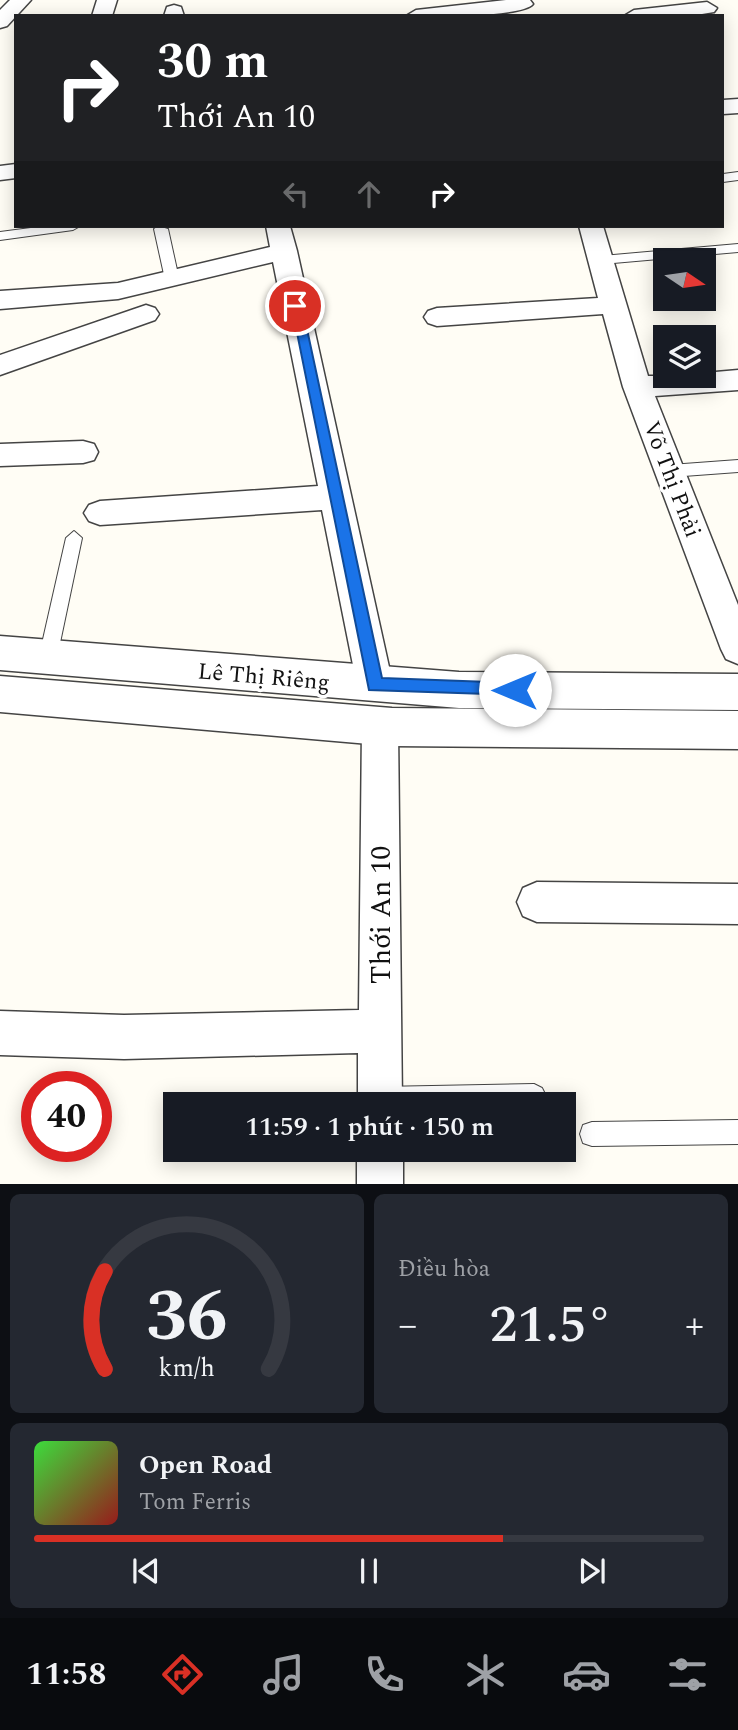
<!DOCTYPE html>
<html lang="vi">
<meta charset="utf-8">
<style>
body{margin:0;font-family:Spectral,serif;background:#242831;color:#f1f3f6;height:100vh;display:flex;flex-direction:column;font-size:26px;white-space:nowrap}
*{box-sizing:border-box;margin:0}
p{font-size:23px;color:#9ea1a6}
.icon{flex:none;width:38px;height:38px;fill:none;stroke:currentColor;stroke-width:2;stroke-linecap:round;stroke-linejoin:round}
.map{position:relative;height:1184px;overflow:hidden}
.panel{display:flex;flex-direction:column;gap:10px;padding:10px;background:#0d0f14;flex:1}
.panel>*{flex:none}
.hud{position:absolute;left:14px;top:14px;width:710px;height:214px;border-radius:0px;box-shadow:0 4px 18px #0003;background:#202124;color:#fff;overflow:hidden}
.needle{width:46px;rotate:103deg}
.tools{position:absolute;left:653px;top:248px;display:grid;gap:14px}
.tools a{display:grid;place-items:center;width:63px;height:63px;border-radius:0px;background:#171b24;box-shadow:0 4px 18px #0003;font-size:35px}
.speed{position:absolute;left:21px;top:1071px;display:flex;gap:14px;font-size:35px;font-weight:700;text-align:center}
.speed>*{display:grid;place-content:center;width:91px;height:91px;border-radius:50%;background:#171b24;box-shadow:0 4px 18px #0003;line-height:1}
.speed .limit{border:10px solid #d22;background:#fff;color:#111}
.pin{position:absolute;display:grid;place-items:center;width:60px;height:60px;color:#fff;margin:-30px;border:4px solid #fff;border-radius:50%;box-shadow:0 2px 7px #0007}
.me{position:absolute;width:77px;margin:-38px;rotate:270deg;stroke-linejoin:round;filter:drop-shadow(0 0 5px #0008)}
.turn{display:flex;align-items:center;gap:24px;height:147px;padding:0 28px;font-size:32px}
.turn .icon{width:91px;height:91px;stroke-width:2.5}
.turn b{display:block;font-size:49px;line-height:60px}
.lanes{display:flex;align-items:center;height:66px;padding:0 28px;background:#0003;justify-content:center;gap:35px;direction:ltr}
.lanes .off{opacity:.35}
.big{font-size:52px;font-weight:600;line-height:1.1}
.panel .widget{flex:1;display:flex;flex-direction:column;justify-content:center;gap:10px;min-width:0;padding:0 24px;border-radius:10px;background:#242831}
.panel .dial{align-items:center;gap:0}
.dial svg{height:182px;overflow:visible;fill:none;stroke:#363941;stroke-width:7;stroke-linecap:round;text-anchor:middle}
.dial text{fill:#f1f3f6;stroke:none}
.song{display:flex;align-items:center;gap:21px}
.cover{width:84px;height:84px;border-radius:10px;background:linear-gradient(135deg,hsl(120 70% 55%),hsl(0 70% 35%))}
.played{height:7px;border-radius:4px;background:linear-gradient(90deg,#d93025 70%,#363941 70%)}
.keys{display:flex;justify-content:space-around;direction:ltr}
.heat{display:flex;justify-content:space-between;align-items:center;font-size:38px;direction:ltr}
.panel .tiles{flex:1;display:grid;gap:10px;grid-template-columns:1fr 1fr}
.widget:last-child{grid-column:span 2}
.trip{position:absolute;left:163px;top:1092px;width:413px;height:70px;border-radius:0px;background:#171b24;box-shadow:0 4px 18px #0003;font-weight:600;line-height:70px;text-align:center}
.tabs{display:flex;height:112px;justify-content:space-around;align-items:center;background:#090b0e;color:#9ea1a6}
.tabs .icon{width:49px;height:49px}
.tabs .selected{color:#d93025}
.tabs b{font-size:32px;color:#f1f3f6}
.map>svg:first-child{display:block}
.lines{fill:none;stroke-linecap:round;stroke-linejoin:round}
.service-casing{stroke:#444;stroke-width:2}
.minor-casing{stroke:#444;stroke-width:3}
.tertiary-casing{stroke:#444;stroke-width:3}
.service{fill:#fff;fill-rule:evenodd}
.minor{fill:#fff;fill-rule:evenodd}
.tertiary{fill:#fff;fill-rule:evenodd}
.route{fill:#1a73e8;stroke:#114b97;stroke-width:2}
.labels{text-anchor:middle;stroke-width:7;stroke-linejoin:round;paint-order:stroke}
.street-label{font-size:23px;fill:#111;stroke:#fff}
.near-street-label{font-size:28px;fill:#111;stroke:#fff}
</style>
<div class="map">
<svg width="738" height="1184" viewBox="0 0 738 1184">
<rect width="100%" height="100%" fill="#fffdf5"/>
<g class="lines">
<g class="service-casing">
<g id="service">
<polygon points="738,172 738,180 723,182 723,174"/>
<polygon points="46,226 80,226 73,230 0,240 0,232"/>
<polygon points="158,226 168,229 179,279 177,282 167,282 165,279 154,229"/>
<polygon points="738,244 738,252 602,264 595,260 602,256"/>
<polygon points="738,460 738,472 670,477 662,471 670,465"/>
<polygon points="74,531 82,538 57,657 54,662 48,665 42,662 39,657 66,538"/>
<polygon points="534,1084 542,1088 546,1096 542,1104 370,1104 368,1099 372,1091 380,1087"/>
<polygon points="738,1120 738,1144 592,1146 583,1143 580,1134 583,1125 592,1122"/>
</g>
</g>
<g class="minor-casing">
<g id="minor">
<polygon points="10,0 31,0 7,26 0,28 0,10"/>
<polygon points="97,0 117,0 112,16 92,16"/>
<path d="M506 0H530L533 4C521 18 428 16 406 16L416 10Z"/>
<polygon points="707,2 717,8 714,12 690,16 624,16 634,10"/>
<polygon points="174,5 181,7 184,16 164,16 167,7"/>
<polygon points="738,99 738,113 723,114 723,100"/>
<polygon points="16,164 16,178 0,180 0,166"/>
<polygon points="266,226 290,226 297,251 393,685 388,696 375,700 362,696 357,685 322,510 100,525 89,521 84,513 89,505 100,501 318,486 273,262 118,299 0,309 0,291 118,283 270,247"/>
<polygon points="579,226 603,226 648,376 704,376 704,373 738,370 738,390 655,396 738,605 738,664 726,659 721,649 623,387 603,314 437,326 428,323 424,317 428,311 437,308 598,298"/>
<polygon points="146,305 155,308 159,314 155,320 0,375 0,355"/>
<polygon points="83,441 94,444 98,452 94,460 83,463 0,466 0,444"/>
<polygon points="380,711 393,716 398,727 402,1104 358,1104 358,1053 124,1059 0,1055 0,1011 124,1015 359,1010 362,727 367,716"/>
<polygon points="537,882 738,884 738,924 537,922 523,916 517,902 523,888"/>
<rect x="357" y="1150" width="46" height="34"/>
</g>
</g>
<g class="tertiary-casing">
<g id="tertiary">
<polygon points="0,636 459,672 738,674 738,710 459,708 0,670"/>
<polygon points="0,676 392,708 738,711 738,749 392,746 0,712"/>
</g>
</g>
<use href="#service" class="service"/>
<use href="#minor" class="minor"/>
<use href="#tertiary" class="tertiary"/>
</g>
<polygon class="route" points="291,303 302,306 382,678 515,683 524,690 521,695 369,690"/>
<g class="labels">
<g class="street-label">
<text transform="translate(673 479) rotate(69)" y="8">Võ Thị Phải</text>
<text transform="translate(264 676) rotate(5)" y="8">Lê Thị Riêng</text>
</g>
<g class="near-street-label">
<text transform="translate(380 915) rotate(-90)" y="10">Thới An 10</text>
</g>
</g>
</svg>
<div class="tools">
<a><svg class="needle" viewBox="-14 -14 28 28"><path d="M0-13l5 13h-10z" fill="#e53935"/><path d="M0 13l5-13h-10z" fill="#9ea1a6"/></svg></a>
<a><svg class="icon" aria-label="layers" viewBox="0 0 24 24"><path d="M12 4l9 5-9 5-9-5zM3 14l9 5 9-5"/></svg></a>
</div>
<div class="speed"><div class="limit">40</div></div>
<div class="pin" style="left:295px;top:306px;background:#d93025"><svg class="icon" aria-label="arrive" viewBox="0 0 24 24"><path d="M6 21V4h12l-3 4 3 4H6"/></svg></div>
<svg class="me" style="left:515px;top:690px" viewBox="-20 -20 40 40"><circle r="19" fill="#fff"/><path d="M0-13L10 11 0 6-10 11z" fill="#1a73e8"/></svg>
<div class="trip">11:59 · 1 phút · 150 m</div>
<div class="hud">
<div class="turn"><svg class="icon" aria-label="right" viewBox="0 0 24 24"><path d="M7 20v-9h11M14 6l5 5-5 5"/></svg><div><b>30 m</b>Thới An 10</div></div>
<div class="lanes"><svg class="icon off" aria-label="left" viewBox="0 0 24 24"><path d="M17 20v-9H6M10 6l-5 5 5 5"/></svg><svg class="icon off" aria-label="ahead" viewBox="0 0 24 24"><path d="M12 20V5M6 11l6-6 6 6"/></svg><svg class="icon" aria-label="right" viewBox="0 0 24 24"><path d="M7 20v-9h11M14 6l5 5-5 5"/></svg></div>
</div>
</div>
<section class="panel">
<div class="tiles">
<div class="widget dial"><svg viewBox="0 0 100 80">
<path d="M14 69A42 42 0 1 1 86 69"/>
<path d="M14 69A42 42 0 0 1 14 26" stroke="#d93025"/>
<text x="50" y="56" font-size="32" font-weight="700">36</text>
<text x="50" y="72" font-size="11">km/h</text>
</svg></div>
<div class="widget"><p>Điều hòa</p>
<div class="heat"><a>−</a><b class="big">21.5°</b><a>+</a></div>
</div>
<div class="widget">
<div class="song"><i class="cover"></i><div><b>Open Road</b><p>Tom Ferris</p></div></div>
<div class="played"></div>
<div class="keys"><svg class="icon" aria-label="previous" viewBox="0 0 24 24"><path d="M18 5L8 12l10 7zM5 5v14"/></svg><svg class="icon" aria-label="pause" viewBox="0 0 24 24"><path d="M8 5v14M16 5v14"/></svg><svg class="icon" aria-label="next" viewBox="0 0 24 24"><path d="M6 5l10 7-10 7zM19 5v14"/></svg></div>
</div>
</div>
</section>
<nav class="tabs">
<b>11:58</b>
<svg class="icon selected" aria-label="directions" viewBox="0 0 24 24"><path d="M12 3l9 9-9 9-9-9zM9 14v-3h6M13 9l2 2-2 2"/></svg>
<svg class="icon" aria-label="music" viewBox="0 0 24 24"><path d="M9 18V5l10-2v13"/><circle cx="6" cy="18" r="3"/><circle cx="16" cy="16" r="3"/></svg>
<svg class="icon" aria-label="phone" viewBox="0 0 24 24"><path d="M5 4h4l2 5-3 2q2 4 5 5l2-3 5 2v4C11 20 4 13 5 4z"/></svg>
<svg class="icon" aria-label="climate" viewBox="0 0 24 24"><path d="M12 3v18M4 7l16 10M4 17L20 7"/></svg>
<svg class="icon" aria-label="car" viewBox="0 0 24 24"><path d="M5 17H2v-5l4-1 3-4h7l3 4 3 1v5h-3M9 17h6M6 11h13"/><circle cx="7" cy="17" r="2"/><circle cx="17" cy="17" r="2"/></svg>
<svg class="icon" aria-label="filters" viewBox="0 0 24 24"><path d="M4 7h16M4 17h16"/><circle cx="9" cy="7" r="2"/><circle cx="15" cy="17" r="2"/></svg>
</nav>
